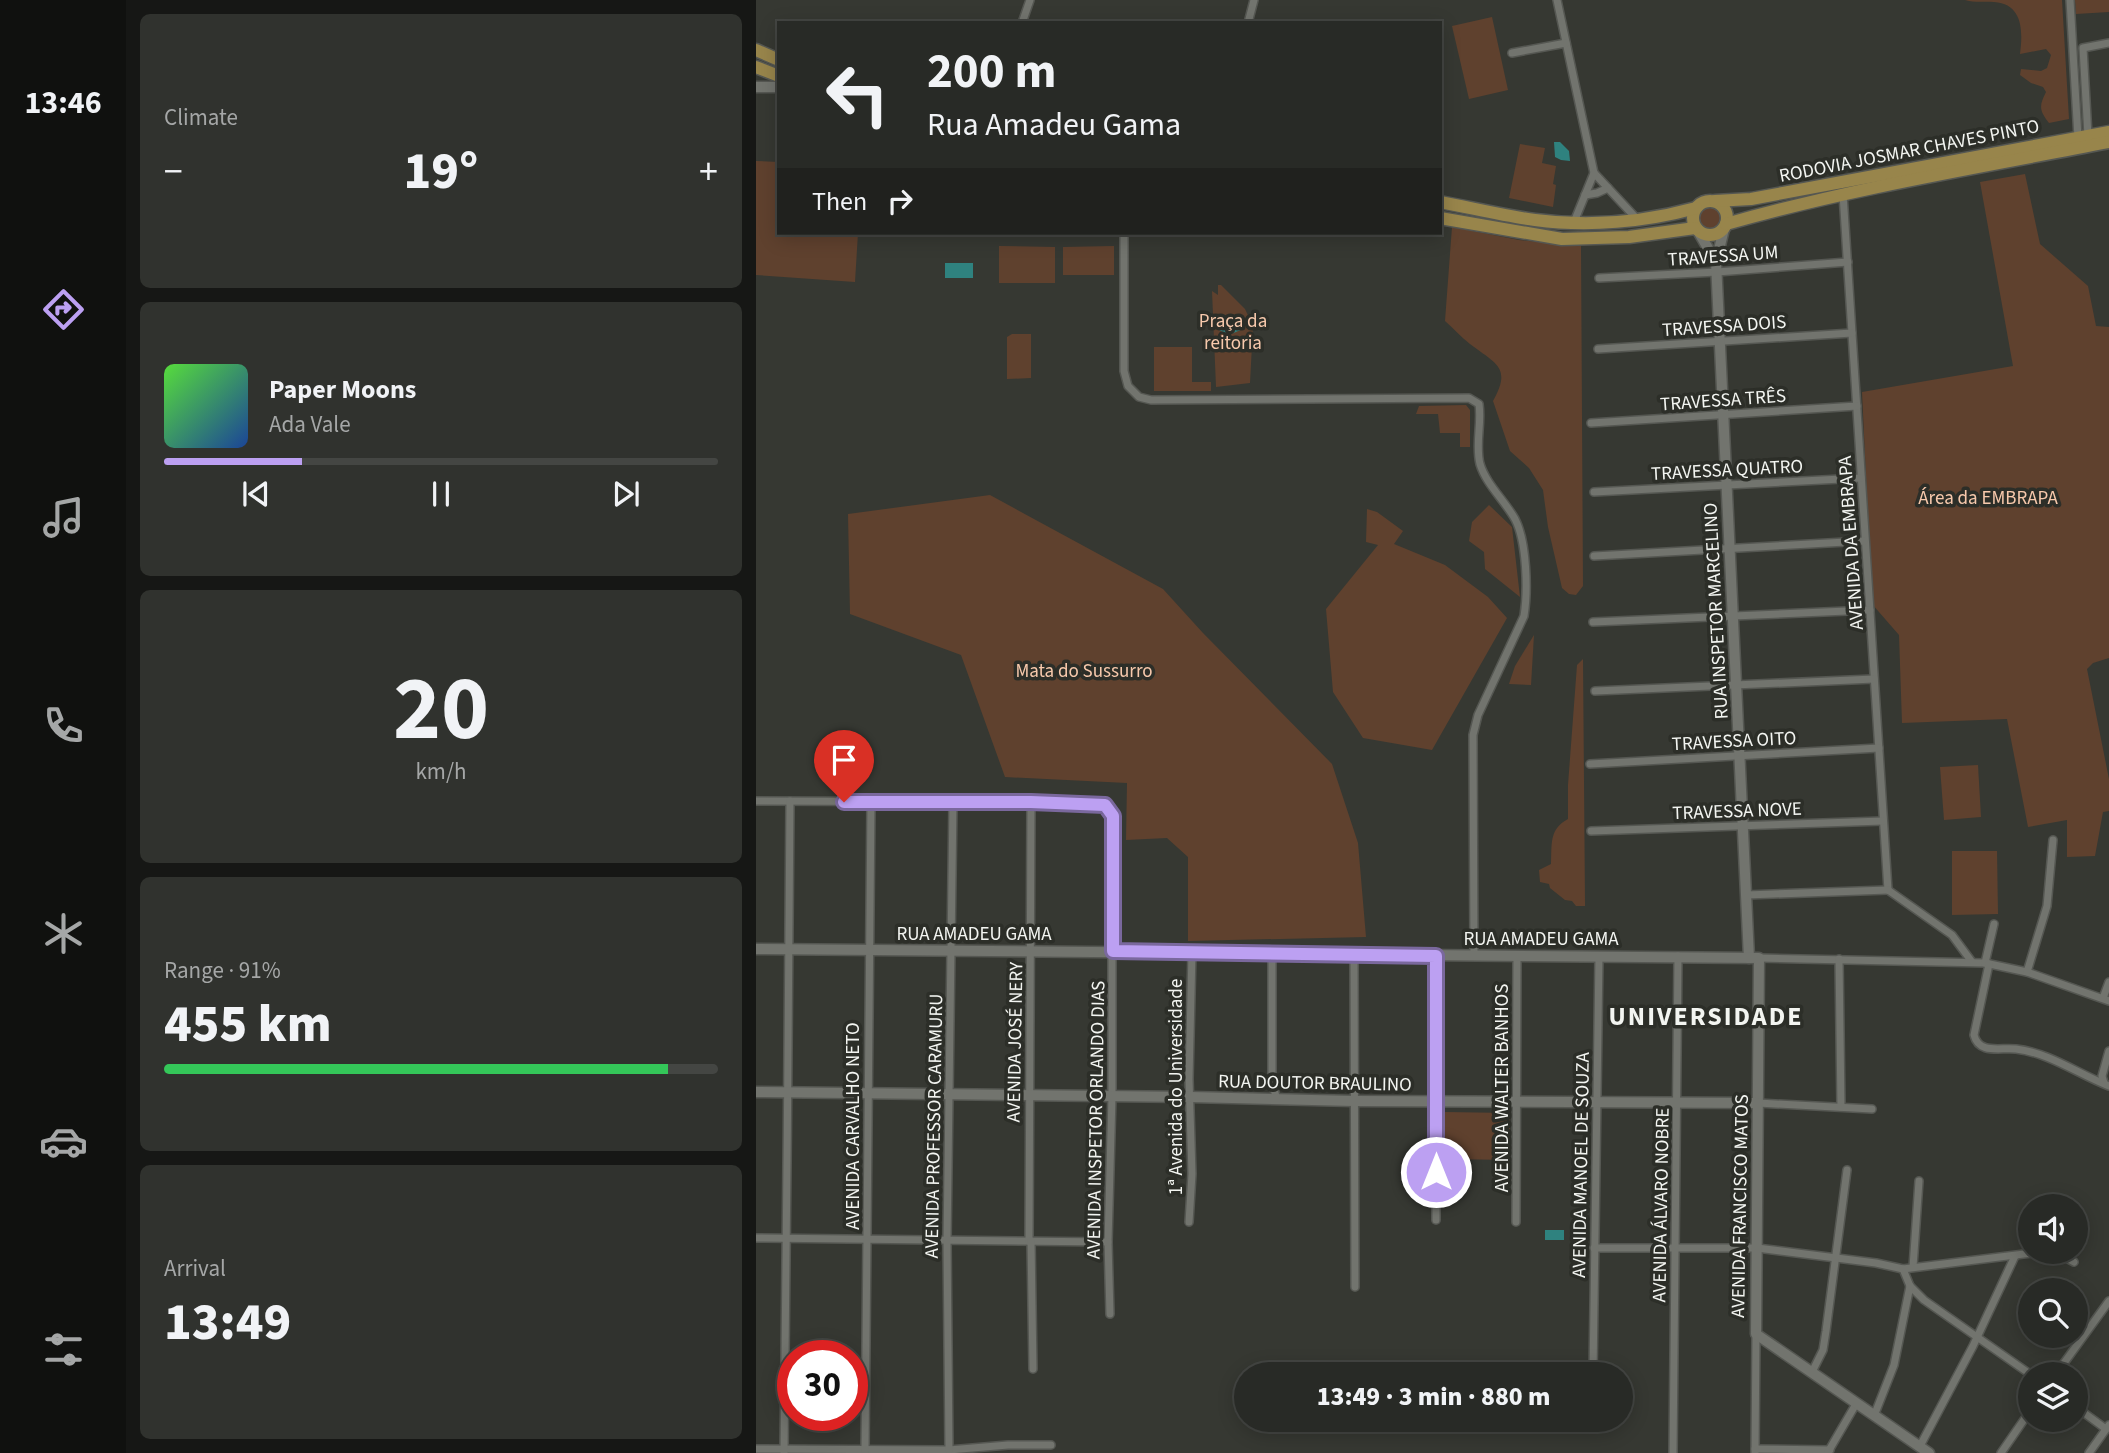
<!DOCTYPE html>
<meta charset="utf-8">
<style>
body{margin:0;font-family:"Source Sans 3",sans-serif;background:#30322e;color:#f1f3f6;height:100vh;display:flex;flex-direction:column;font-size:26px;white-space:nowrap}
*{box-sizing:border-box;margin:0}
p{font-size:23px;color:#a5a7a7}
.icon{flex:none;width:38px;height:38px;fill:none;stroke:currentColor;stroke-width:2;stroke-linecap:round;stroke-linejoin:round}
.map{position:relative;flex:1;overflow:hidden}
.sheet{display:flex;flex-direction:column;gap:14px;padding:14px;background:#161715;width:630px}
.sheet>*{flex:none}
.guide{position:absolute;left:21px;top:21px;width:665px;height:214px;border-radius:0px;box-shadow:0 4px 18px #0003,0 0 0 2px #444643;background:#282a26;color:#f1f3f6;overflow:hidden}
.controls{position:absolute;left:1262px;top:1194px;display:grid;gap:14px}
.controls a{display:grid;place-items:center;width:70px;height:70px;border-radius:50%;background:#282a26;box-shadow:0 4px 18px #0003,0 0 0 2px #444643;font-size:35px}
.speed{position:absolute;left:21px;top:1340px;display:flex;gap:14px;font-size:35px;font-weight:700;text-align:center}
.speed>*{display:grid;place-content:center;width:91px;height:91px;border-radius:50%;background:#282a26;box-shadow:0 4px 18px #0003,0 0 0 2px #444643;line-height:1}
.speed .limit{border:10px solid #d22;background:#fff;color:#111}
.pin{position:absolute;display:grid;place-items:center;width:60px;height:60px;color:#fff;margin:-72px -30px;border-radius:50% 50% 50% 0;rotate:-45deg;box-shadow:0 0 7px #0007}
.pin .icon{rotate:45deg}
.me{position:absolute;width:77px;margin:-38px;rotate:0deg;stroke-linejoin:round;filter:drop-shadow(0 0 5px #0008)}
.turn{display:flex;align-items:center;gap:24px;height:147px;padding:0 35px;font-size:32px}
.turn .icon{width:91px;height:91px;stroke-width:2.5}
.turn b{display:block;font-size:49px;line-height:60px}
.then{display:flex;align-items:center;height:66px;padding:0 35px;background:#0003;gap:14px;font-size:26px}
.big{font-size:52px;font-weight:800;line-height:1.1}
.sheet .widget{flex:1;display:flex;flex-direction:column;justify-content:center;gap:10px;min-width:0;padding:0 24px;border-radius:10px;background:#30322e}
.sheet .dial{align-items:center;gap:0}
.dial b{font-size:91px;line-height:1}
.song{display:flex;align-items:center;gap:21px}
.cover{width:84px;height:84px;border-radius:10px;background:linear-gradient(135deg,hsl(110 70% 55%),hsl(220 70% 35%))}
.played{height:7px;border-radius:4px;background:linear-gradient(90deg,#bca0f2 25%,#444643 25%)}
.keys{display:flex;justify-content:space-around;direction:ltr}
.heat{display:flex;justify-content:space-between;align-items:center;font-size:38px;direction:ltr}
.charge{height:10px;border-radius:5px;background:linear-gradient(90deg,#34c759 91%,#444643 0)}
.trip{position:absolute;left:478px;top:1362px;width:399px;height:70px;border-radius:35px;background:#282a26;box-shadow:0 4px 18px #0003,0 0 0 2px #444643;font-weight:800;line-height:70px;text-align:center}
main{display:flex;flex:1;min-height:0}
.menu{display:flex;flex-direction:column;width:126px;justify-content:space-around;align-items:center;background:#10110f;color:#a5a7a7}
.menu .icon{width:49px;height:49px}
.menu .selected{color:#bca0f2}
.menu b{font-size:32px;color:#f1f3f6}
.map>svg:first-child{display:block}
.green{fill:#5f412e}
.water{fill:#2f827f}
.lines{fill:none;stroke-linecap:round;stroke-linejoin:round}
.street-casing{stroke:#555752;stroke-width:10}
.secondary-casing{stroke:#555752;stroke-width:13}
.primary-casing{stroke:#555752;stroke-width:15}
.street{stroke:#72746e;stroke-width:7}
.secondary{stroke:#72746e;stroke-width:10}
.primary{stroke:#98854b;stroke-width:12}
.route-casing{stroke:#7a689d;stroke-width:18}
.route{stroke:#bca0f2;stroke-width:12}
.labels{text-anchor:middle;stroke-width:7;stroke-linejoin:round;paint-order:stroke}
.street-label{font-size:19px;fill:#f3f5f1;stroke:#2c2e28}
.park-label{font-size:19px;fill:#f7c9ac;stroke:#2c2e28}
.district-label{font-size:26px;font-weight:bold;letter-spacing:2px;fill:#f3f5f1;stroke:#2c2e28}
</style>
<main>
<nav class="menu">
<b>13:46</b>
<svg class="icon selected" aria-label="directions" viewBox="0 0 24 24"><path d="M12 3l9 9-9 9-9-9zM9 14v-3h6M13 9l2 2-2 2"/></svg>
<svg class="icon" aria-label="music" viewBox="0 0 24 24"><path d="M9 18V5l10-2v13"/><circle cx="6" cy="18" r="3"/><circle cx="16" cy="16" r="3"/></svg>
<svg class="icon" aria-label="phone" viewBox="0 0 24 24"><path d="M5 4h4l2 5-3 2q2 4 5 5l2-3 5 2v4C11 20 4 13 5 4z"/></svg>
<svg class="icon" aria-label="climate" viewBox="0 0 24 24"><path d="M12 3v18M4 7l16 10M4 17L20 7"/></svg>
<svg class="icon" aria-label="car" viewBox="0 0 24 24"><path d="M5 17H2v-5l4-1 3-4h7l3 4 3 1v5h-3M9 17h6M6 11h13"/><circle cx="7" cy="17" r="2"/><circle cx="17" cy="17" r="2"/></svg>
<svg class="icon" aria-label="filters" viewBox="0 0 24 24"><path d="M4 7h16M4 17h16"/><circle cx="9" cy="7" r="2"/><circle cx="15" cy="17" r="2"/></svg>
</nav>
<section class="sheet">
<div class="widget"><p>Climate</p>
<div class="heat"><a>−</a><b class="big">19°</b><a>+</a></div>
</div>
<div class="widget">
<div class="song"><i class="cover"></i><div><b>Paper Moons</b><p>Ada Vale</p></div></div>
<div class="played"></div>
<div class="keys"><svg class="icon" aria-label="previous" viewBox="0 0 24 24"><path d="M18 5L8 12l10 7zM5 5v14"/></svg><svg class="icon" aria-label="pause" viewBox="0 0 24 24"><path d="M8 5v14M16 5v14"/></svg><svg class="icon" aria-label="next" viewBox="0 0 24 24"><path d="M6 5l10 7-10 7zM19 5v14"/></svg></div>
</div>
<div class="widget dial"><b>20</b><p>km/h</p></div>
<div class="widget"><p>Range · 91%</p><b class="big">455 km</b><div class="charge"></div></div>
<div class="widget"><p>Arrival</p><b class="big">13:49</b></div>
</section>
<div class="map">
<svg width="1353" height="1453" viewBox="0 0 1353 1453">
<rect width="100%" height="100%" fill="#363832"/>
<g class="green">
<path d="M1209 0H1306L1313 119 1293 123C1283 110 1283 106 1290 92L1287 87 1275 83 1264 75 1265 69 1285 71 1291 68 1295 55 1290 49 1264 54C1267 31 1267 4 1238 2 1227 1 1220 3 1209 0Z"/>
<polygon points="1319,0 1353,0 1353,12 1320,14"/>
<polygon points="736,17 752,90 713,99 696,26"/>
<polygon points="764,144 789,148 786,163 800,166 797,184 800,185 797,207 753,198"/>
<polygon points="0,161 23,162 23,233 102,233 99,282 0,275"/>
<polygon points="1269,174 1284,244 1332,286 1340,326 1353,327 1353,658 1337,663 1331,669 1353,779 1353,811 1347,812 1339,856 1311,857 1311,820 1272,827 1251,719 1146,723 1143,635 1116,604 1106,392 1257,366 1224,182"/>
<circle cx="954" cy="218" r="14"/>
<path d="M696 227 763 240 825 246 827 586 820 595 813 594 806 588 792 527 787 490 773 468 754 451 737 401C756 367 740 364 714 344 705 337 697 328 689 321Z"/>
<polygon points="238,233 307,233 307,237 239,237"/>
<polygon points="243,246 299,247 299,283 243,283"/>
<polygon points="358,246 358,275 307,275 307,247"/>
<polygon points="462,285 465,285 489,309 497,326 494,383 460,387 456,291 462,295"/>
<polygon points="256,334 275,334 275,378 251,379 251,337"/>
<polygon points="398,347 436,347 436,382 455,382 455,391 398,391"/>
<polygon points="710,405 714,410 714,447 704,447 704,433 684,433 682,414 660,414 663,406"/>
<polygon points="234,495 407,589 447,633 576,764 602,843 610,937 432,941 432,857 411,838 370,840 371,783 249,777 205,655 94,614 92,514"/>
<polygon points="733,505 756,527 764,597 729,569 728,552 713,541 716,522"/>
<polygon points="611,509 621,512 647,531 638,544 689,565 732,597 751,618 676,750 607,738 577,692 570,609 622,545 610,542"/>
<polygon points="778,635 775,685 753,684 759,666"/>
<path d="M827 659 829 902V906H820L816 901 809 900 794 888 793 884 784 882 783 870 795 864C796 844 793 829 812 819V785L821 665Z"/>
<polygon points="1222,765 1225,817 1188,820 1184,767"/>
<polygon points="1196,851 1241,851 1242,914 1196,915"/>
<polygon points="821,1075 832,1075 831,1095 820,1095"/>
<polygon points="689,1112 754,1113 754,1160 689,1159"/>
</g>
<g class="water">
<polygon points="798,142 804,142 813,151 814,161 805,160 799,157"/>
<rect x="189" y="263" width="28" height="15"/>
<polygon points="475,322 489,328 473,335 461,329 469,323"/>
<rect x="789" y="1230" width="19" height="10"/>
</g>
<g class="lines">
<g class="street-casing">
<g id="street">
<polyline points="801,0 838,173 880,218"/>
<polyline points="1314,0 1322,138"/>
<polyline points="266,23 274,0"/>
<polyline points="492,23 498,0"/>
<polyline points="756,53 810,43"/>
<polyline points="1332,136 1327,48 1353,43"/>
<polyline points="1087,194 1132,890"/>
<polyline points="829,195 841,193 852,188"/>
<polyline points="818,222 838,173"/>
<path d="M368 233V371L372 386 383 397 395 400 713 398 723 404C726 424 719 444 724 464 730 484 749 501 759 519 771 542 772 591 768 616L722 715 717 735 718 955"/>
<polyline points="843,278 961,272 1092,262"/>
<polyline points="842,349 1096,333"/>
<polyline points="835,423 1101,406"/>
<polyline points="838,492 1105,478"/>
<polyline points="838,556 1108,541"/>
<polyline points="837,622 1114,610"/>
<polyline points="839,691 1118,679"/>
<polyline points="834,764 1123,748"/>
<polyline points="0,801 275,802 349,805 356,812 356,1096 352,1242 354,1314"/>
<polyline points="835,831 1127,821"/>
<polyline points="1132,890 1196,935 1216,962"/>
<polyline points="990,895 1132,890"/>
<polyline points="516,954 516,1082 521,1100"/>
<polyline points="598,954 599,1287"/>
<polyline points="1003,958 1229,963 1271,972 1353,1001"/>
<polyline points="1083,959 1085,1107"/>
<polyline points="1229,963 1238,924"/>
<path d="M1233 964 1218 1035C1223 1055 1245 1047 1260 1049 1294 1053 1322 1074 1353 1086"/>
<polyline points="1271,972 1291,906 1297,840"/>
<polyline points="1347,998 1353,982"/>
<polyline points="1348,1083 1346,1076 1353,1051"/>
<polyline points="1002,1103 1116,1109"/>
<polyline points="680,1220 680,956"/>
<polyline points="433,1222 436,1174 433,1079 436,952"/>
<polyline points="760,1222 761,956"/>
<polyline points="0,1238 352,1242"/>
<polyline points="273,1241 275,802"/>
<polyline points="275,1241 277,1369"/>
<polyline points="838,1248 1001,1248 1120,1263 1147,1269 1154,1286 1168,1300 1274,1374"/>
<polyline points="1157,1267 1163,1181"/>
<polyline points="1147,1269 1284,1252 1301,1253 1318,1262"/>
<polyline points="1056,1372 1067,1350 1070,1331 1091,1170"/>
<polyline points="837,1374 843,956"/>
<polyline points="1300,1374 1353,1301"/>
<polyline points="1320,1407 1350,1429"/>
<polyline points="1118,1416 1138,1365 1154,1286"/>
<polyline points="1164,1446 1217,1346 1259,1256"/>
<polyline points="0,1449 193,1450 252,1445 295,1445"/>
<polyline points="999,1449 1074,1450"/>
<polyline points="193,1450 191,1241 197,802"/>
<polyline points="109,1451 115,802"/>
<polyline points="1072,1452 1100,1404"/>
<path d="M28 1453C30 1236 33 1018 34 801"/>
<polyline points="917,1453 922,956"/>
<polyline points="999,1453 1000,1334"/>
<polyline points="1245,1453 1274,1411"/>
<polyline points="1333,1453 1353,1425"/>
</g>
</g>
<g class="secondary-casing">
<g id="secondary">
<polyline points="0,87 23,87"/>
<polyline points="968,229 960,262 993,958"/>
<polyline points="942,231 960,262"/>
<polyline points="0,949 1003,958 1000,1334 1173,1453"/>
<polyline points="0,1092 435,1097 598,1101 1002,1103"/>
</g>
</g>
<g class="primary-casing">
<g id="primary">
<polyline points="0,50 23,60"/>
<polyline points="0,67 23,76"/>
<circle cx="954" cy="218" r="17"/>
<polyline points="959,201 995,199 1353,132"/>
<path d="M684 202C716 208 748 216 779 220 832 227 889 222 940 208"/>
<polyline points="684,218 806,239 873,237 939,228"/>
<path d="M970 224C1096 188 1225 167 1353 142"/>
</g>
</g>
<use href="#street" class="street"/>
<use href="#secondary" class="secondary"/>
<use href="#primary" class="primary"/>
</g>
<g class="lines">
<g class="route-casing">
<polyline id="route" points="88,802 275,802 349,805 357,816 357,951 680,956 680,1172"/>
</g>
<use href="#route" class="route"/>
</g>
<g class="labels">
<g class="street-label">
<text transform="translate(1153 150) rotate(-11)" y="7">RODOVIA JOSMAR CHAVES PINTO</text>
<text transform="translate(967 255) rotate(-4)" y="7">TRAVESSA UM</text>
<text transform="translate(968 325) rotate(-4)" y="7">TRAVESSA DOIS</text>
<text transform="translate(967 399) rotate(-4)" y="7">TRAVESSA TRÊS</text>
<text transform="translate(971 469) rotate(-3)" y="7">TRAVESSA QUATRO</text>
<text transform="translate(1094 543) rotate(-94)" y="7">AVENIDA DA EMBRAPA</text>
<text transform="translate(959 611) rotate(-93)" y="7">RUA INSPETOR MARCELINO</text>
<text transform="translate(978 740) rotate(-3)" y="7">TRAVESSA OITO</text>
<text transform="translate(981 810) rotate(-2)" y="7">TRAVESSA NOVE</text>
<text x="218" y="940">RUA AMADEU GAMA</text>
<text x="785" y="945">RUA AMADEU GAMA</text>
<text transform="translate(258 1042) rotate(-89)" y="7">AVENIDA JOSÉ NERY</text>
<text transform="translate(559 1082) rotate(1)" y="7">RUA DOUTOR BRAULINO</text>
<text transform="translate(419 1087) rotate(-90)" y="7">1ª Avenida do Universidade</text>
<text transform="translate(745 1088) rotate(-90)" y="7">AVENIDA WALTER BANHOS</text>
<text transform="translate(339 1120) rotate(-89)" y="7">AVENIDA INSPETOR ORLANDO DIAS</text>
<text transform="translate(96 1126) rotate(-90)" y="7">AVENIDA CARVALHO NETO</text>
<text transform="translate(177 1126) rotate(-89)" y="7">AVENIDA PROFESSOR CARAMURU</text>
<text transform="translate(824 1165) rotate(-89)" y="7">AVENIDA MANOEL DE SOUZA</text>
<text transform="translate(904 1205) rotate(-89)" y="7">AVENIDA ÁLVARO NOBRE</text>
<text transform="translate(983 1206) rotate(-89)" y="7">AVENIDA FRANCISCO MATOS</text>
</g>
<g class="park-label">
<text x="477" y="327">Praça da<tspan x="477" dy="22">reitoria</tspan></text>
<text x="1232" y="504">Área da EMBRAPA</text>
<text x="328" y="677">Mata do Sussurro</text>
</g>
<g class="district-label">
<text x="950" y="1025">UNIVERSIDADE</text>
</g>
</g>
</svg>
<div class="controls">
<a><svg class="icon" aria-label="sound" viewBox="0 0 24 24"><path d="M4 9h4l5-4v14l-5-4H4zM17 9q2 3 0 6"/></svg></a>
<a><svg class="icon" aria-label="search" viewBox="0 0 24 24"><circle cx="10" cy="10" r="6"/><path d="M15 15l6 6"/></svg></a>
<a><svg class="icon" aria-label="layers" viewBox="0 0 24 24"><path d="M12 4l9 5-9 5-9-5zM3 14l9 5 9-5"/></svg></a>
</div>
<div class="speed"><div class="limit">30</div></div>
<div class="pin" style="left:88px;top:802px;background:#d93025"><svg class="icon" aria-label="arrive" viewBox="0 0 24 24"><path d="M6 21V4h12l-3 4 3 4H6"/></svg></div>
<svg class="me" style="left:680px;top:1172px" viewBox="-20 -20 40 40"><circle r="17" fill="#bca0f2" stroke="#fff" stroke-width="3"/><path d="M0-11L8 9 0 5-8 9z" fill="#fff"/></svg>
<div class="trip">13:49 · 3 min · 880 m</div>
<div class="guide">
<div class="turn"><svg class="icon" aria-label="left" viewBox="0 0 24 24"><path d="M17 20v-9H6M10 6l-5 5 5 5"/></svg><div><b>200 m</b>Rua Amadeu Gama</div></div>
<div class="then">Then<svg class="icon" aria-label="right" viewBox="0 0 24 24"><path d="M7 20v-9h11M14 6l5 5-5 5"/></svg></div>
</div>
</div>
</main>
